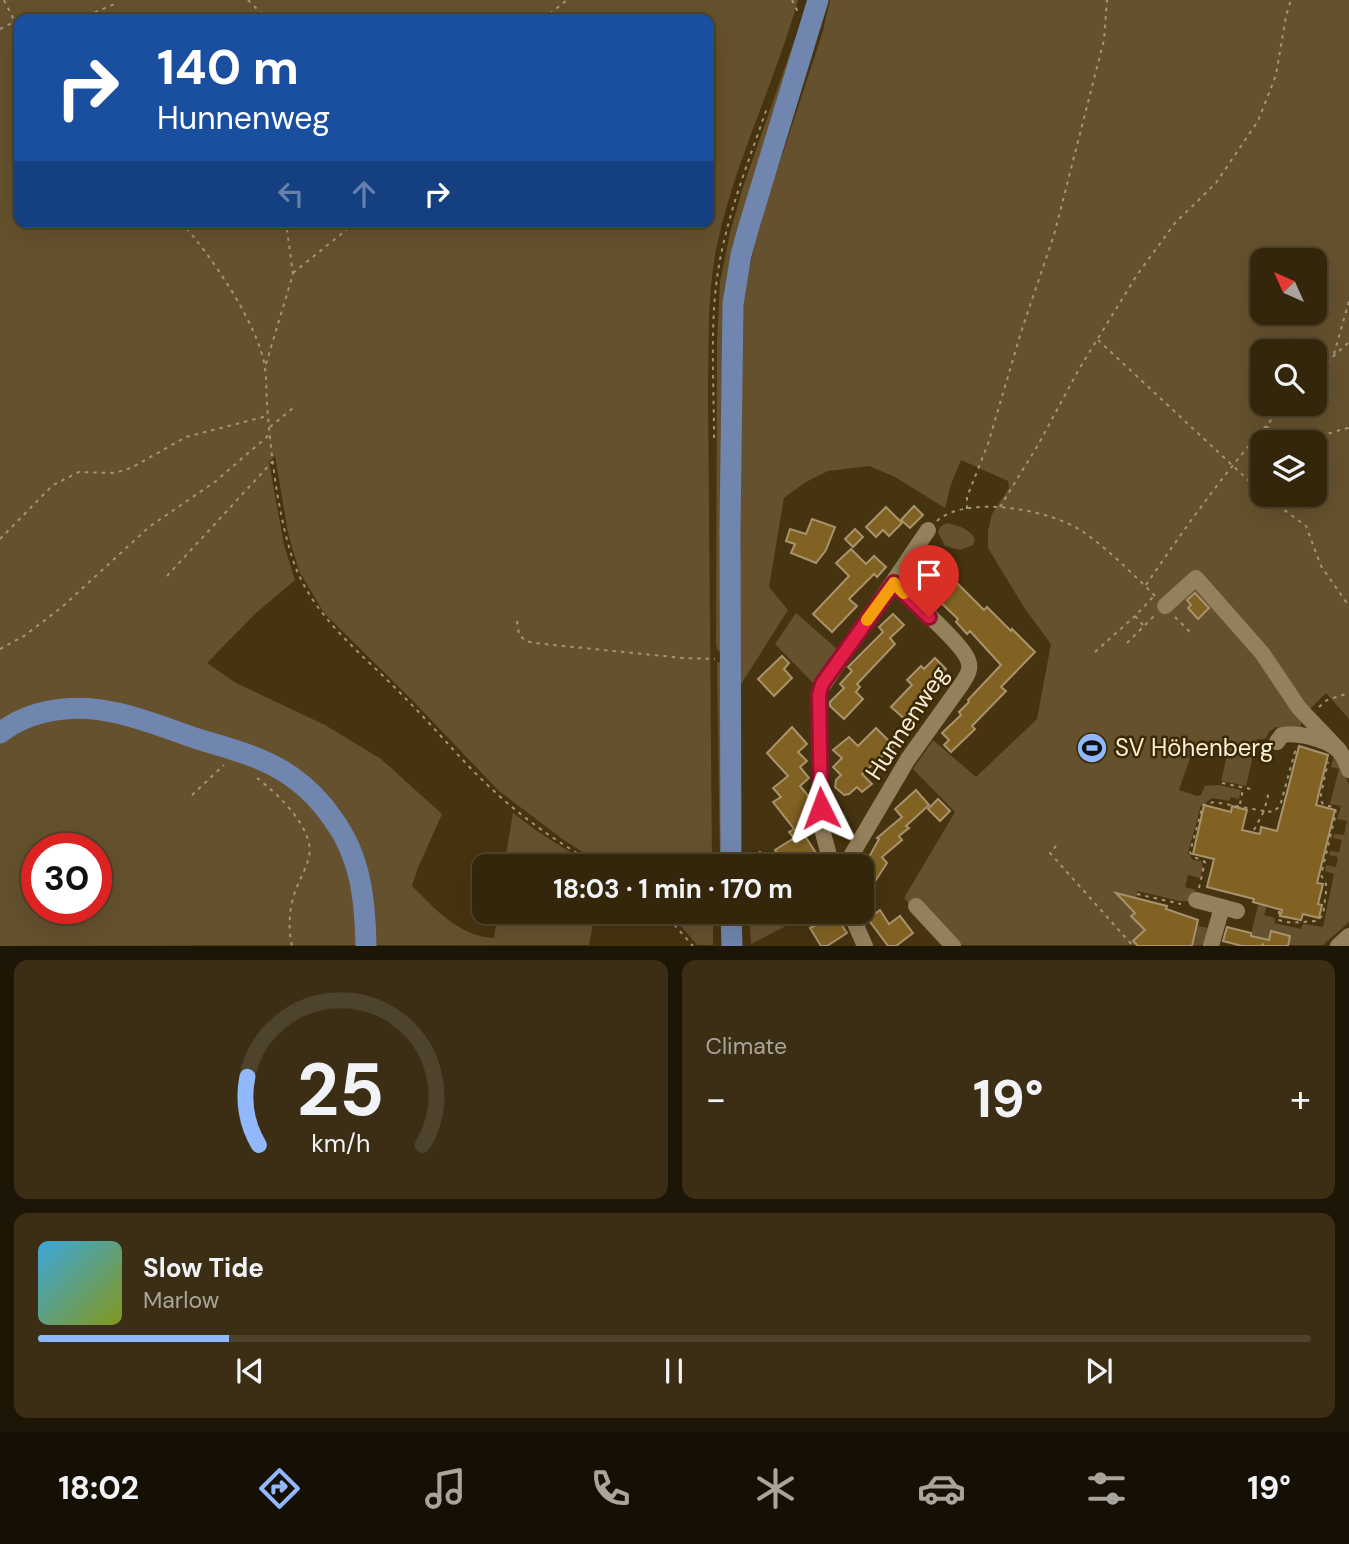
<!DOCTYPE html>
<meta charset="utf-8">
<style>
body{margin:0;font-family:"DM Sans",sans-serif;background:#3c2e14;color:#f1f3f6;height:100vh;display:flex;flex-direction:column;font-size:26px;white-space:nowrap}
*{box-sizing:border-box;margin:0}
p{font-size:23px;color:#a9a59d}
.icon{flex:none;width:38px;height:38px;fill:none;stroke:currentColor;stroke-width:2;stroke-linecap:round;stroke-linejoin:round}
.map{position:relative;height:946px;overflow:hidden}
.sheet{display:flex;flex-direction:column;gap:14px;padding:14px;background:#1d1506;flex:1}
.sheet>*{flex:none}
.hud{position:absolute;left:14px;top:14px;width:700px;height:214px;border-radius:14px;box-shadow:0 7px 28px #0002,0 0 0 2px #4e432c;background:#1a4fa0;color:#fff;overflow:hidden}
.needle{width:46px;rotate:315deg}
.buttons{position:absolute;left:1250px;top:248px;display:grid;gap:14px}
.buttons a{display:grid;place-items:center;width:77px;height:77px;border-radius:14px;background:#34260b;box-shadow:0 7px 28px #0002,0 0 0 2px #4e432c;font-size:35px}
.speed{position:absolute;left:21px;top:833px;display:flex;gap:14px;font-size:35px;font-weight:700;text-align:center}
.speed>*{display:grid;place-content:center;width:91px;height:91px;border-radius:50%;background:#34260b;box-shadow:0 7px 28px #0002,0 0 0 2px #4e432c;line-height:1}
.speed .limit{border:10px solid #d22;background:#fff;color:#111}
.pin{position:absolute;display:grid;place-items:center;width:60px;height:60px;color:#fff;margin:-72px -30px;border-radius:50% 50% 50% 0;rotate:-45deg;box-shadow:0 0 7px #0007}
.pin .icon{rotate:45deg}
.me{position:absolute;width:77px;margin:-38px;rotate:357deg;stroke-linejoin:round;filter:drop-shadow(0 0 5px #0008)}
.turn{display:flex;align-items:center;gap:24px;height:147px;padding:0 28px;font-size:32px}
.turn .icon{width:91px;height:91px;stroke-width:2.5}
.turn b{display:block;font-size:49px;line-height:60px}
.lanes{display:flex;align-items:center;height:66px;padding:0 28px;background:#0003;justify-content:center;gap:35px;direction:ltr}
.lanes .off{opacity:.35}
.big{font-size:52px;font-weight:700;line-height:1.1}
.sheet .widget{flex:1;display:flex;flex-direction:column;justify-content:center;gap:10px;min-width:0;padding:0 24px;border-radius:14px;background:#3c2e14}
.sheet .dial{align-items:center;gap:0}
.dial svg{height:182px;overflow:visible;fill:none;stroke:#4e432c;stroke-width:7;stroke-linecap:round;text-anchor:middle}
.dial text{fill:#f1f3f6;stroke:none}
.song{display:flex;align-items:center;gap:21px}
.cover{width:84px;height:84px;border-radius:10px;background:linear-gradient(135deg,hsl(200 70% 55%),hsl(70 70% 35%))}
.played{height:7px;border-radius:4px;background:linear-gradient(90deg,#91b8fd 15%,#4e432c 15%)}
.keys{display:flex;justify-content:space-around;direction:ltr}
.heat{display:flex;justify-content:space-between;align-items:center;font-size:38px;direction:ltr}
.sheet .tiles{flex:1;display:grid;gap:14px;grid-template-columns:1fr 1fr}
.widget:last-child{grid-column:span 2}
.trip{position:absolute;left:472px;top:854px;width:402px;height:70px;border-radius:14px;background:#34260b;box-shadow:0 7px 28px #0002,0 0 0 2px #4e432c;font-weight:700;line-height:70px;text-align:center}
.tabs{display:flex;height:112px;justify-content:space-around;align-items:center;background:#150f04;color:#a9a59d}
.tabs .icon{width:49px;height:49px}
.tabs .selected{color:#91b8fd}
.tabs b{font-size:32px;color:#f1f3f6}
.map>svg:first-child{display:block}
.green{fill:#65512d;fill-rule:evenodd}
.building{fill:#826223;stroke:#a8936d;stroke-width:2}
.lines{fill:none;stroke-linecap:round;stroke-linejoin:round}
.path{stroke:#a49579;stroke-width:2;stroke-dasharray:3.5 5;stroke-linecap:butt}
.minor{stroke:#94805b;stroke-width:16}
.major{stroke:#7086ae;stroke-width:21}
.route-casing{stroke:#92132f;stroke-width:18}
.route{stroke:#e11d48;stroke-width:12}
.slow{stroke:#f59e0b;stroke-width:12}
.labels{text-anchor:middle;stroke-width:5;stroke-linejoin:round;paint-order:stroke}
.street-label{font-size:24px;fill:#faefdb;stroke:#3b2903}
.poi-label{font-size:24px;fill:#faefdb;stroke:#3b2903;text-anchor:start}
</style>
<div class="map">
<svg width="1349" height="946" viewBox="0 0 1349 946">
<rect width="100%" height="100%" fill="#46330f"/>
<g class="green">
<path d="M0 0H798C775 82 735 161 717 245 707 293 709 342 708 390L712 866H605L565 841 499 791 413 701 324 613 299 571 288 533 275 456 269 462 284 545 295 580 255 614 207 663 236 683 325 725 381 759 442 814 417 870 412 886C436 910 459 936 494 938L498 912H595L589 945H375L316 786 113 705 0 722ZM19 19H709V222H19Z"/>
<path d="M830 0H1349V719L1326 693 1303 716 1300 730 1276 727 1269 732 1265 739H1257L1246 786 1221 781 1229 747 1220 745 1192 752 1179 790 1197 796 1201 795 1205 786 1219 785 1241 790 1239 799 1231 797 1229 801 1213 798 1201 805 1188 853 1193 860 1201 861 1203 868 1200 878 1188 875 1185 887 1196 890 1189 901H1180L1137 891 1135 913 1132 916 1166 945H947L904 898 955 812 913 769 933 740 976 777 1037 719 1051 644 1025 609 988 548V531L992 514 1009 488 1008 481 961 460 951 484 945 508 895 477 869 466 828 471 804 483 784 498 769 587 788 610 738 689 742 307 757 232 823 31ZM1262 261H1314V313H1262ZM1262 352H1314V404H1262ZM1262 443H1314V495H1262Z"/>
<polygon points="800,24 749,192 721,652 717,650 716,643 717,342 720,282 730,233 743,187"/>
<path d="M947 523C958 526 969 528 975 539L973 545 960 550 945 546 938 532 940 527Z"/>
<polygon points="796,613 837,649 814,684 775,644"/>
<polygon points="721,662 726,866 720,866 717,663"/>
<path d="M74 716 108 720 235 757 289 784 321 815 344 858 353 886 358 945 0 946V743L30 725ZM37 849H96V908H37Z"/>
<polygon points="1335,751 1349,785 1349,922 1323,945 1288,945 1290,936 1271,931 1269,940 1264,939 1258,945 1248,946 1258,906 1263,902 1268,903 1264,915 1275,918 1274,923 1301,929 1303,924 1323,927 1334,874 1325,871 1326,865 1336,867 1338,857 1329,855 1330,851 1339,852 1342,840 1333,838 1334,834 1344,835 1347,821 1337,819 1341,806 1330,804 1339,769 1331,767"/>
<polygon points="513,813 537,831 592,866 504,866"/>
<polygon points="669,912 713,912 713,945 697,945"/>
<polygon points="749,912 813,912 751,944"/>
<polygon points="1198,926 1208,928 1204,945 1193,946"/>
</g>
<g class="building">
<polygon points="914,506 923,515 910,528 901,520"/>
<polygon points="886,507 902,523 889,536 883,530 876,537 866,527"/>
<polygon points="812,519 835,527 826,550 816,563 791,553 795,544 786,541 790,529 806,534"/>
<polygon points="855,529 863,537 853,547 845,539"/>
<polygon points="851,549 866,564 874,556 886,567 877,577 874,574 849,599 857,606 832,632 813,614 849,576 836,563"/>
<polygon points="930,552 951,571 948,574 984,610 987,607 1011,631 1012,629 1035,652 1001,687 1006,691 972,726 975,729 951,752 944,745 949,740 942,733 961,715 959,712 969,702 968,700 1001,665 970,631 967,634 956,622 958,619 939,601 949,590 931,573 921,583 912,573"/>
<polygon points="1195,593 1209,608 1198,619 1188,608 1191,605 1187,600"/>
<polygon points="893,614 904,625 890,638 895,644 857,684 860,687 856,692 863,699 844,719 830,706 830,702 844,688 840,684 852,671 848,667 883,632 879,627"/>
<polygon points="782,656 789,663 784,669 792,678 774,696 758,679"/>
<polygon points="935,658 946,669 926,692 930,695 906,720 891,707 912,685 907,680 921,666 924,669"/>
<polygon points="792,727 807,744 798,752 807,761 800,767 809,778 800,786 811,799 812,830 805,836 816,853 796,866 786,866 775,850 794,838 789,832 794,829 773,802 781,797 773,788 788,776 767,753"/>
<polygon points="876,728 894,746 862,774 872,784 862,792 857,787 849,794 844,795 835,787 836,780 841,775 833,767 842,758 833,750 849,737 858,746"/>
<polygon points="1299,746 1328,755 1316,805 1335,810 1317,883 1323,884 1318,904 1322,905 1319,918 1303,914 1301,920 1280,916 1282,910 1253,902 1254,899 1207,887 1214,859 1193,854 1204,805 1231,812 1232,806 1247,810 1242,830 1260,834 1261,827 1277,831"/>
<polygon points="916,790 929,805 906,826 909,828 899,836 902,840 882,857 887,863 870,889 874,898 863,903 863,868 879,839 877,838 902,817 895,809"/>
<polygon points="938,799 950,811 940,821 928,809"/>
<polygon points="760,852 770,861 765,866 761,866 753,859"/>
<polygon points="1116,893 1167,906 1166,909 1198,920 1192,946 1138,946 1133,941 1145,930 1131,916 1135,913"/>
<polygon points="880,910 889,924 900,916 913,933 896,946 888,946 868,919"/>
<polygon points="816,912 833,912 847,933 827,946 821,946 810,928 814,926 808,917"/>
<polygon points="1227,927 1251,933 1251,936 1269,940 1271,931 1290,936 1288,946 1242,946 1223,941"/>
</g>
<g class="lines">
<g class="path">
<polyline points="4,0 19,30"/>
<polyline points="248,0 267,19"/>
<polyline points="792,0 798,12"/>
<polyline points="79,19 117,3"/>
<polyline points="543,19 567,0"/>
<polyline points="0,29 14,22"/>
<path d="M181 222C210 254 259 325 265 368 267 384 266 400 268 416 272 462 278 513 292 557 311 618 365 655 407 700 437 730 464 764 495 792 526 821 562 845 599 866"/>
<polyline points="293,273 356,222"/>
<polyline points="1098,340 1262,493"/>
<polyline points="1334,354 1349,301"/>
<polyline points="266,364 293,274 286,222"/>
<polyline points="1314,374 1349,342"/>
<path d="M1266 426C1301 455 1312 435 1349 428"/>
<polyline points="270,427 293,408"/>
<path d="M714 438C714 385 710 330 717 278 725 220 748 163 767 108"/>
<polyline points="1264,495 1306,526 1321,566 1349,606"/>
<polyline points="1000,507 1038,445 1079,369 1137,275 1175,223 1216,183 1258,121 1276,75 1286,16 1291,0"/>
<polyline points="967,509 967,497 988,444 1022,329 1054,235 1104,40 1107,0"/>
<path d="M937 521C967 494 1051 510 1082 531 1108 549 1133 574 1155 596"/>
<polyline points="0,539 53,485 79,472 115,473 131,468 186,437 267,416"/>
<polyline points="167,576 273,461"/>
<path d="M1146 585C1189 522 1233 460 1286 404"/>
<polyline points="1175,617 1193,635"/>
<polyline points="517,621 519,635 526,641 534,643 683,658 715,659"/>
<polyline points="1143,625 1135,616 1154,596"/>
<polyline points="1127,643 1156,614"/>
<polyline points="0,649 24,636 62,607 149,527 216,481 269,435"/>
<polyline points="1095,652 1135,616"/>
<polyline points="1319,707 1327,700 1349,693"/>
<path d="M257 778C277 793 315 829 309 856 307 868 299 880 295 892 289 909 288 928 292 946"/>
<polyline points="1222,783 1255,790"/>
<polyline points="192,795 224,765"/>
<polyline points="1240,804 1243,789"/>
<polyline points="1254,830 1264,811 1273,812 1280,806 1296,748"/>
<polyline points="1056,846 1050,853 1133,946"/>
<polyline points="1199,888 1205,862 1192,856 1190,852 1203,805 1214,802 1264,811 1268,796 1266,792"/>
<polyline points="1137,894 1181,904"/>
<path d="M1279 911V920C1293 925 1303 921 1317 921L1323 915 1326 892V884L1321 875 1336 813 1335 808 1323 804 1320 799 1328 762"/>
<polyline points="663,912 693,946"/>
<polyline points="1261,946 1264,943"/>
</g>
<g class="minor">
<polyline points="1165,606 1196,578 1262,653 1299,708 1339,750"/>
<path d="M1277 742 1282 735C1297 732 1326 739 1338 750 1344 755 1346 763 1349 770"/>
<polyline points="832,866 823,833 820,782 820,690 928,530"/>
<path d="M845 866 908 759 961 685C966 677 972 670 968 660 963 644 909 597 894 583"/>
<polyline points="1196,900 1222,907"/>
<polyline points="916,906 953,946"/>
<polyline points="850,912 865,946"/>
<polyline points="1211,946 1222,907 1237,911"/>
<polyline points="1338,946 1349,936"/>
</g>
<g class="major">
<path d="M0 733C18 719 41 711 64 709 109 704 156 725 198 739 230 749 265 757 292 777 308 788 322 803 333 819 361 857 365 900 366 946"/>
<polyline points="731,866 730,529 733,304 741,255 749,226 818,0"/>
<polyline points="731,912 732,946"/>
</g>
</g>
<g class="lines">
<g class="route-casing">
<polyline id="route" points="821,808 819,695 822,684 894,583 929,617"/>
</g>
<use href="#route" class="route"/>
<polyline class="slow" points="867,620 894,583 904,593"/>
</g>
<defs>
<g id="stadium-disc" transform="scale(1.575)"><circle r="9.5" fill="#91b8fd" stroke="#3b2903"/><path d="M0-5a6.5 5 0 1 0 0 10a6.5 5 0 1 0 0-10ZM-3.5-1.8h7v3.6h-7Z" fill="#111"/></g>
</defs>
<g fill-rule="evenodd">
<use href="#stadium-disc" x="1092" y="748"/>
</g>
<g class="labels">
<g class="street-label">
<text transform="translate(907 723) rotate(-57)" y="8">Hunnenweg</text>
</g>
<g class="poi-label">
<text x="1115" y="756">SV Höhenberg</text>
</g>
</g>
</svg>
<div class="buttons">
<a><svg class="needle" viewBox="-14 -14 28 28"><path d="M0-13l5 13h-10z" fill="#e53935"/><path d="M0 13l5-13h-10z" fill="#a9a59d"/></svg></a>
<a><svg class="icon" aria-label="search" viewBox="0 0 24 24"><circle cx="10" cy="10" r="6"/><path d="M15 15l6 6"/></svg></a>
<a><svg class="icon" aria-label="layers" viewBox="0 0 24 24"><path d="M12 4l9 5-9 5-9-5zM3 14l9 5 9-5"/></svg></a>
</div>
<div class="speed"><div class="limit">30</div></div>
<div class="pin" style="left:929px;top:617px;background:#d93025"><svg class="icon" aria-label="arrive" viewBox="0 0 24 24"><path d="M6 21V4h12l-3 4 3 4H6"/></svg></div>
<svg class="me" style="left:821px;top:808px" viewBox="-20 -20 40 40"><path d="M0-17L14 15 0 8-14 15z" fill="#e11d48" stroke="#fff" stroke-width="4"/></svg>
<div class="trip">18:03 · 1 min · 170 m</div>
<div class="hud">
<div class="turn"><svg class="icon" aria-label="right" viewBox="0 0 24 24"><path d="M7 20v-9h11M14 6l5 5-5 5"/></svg><div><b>140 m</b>Hunnenweg</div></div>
<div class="lanes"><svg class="icon off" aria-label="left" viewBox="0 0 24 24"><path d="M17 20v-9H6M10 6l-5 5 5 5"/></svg><svg class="icon off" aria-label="ahead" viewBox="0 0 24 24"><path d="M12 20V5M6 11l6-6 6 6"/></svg><svg class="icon" aria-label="right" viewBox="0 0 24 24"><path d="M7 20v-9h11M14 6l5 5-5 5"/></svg></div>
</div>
</div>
<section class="sheet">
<div class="tiles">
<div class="widget dial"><svg viewBox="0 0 100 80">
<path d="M14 69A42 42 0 1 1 86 69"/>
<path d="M14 69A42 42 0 0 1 9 39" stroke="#91b8fd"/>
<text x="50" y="56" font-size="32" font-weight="700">25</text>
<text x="50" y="72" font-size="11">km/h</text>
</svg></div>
<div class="widget"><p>Climate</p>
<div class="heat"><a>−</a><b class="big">19°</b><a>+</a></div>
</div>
<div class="widget">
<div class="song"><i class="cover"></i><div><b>Slow Tide</b><p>Marlow</p></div></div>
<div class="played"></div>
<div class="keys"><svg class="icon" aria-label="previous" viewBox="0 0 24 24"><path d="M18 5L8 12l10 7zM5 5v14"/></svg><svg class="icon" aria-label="pause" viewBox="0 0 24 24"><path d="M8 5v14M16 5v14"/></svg><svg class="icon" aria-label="next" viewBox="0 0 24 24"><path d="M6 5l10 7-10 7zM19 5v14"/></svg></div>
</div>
</div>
</section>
<nav class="tabs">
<b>18:02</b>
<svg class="icon selected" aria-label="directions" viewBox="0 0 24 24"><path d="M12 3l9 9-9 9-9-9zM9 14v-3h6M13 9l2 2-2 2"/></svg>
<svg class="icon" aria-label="music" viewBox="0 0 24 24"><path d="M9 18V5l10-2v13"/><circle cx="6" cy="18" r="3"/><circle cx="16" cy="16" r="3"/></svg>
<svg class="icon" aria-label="phone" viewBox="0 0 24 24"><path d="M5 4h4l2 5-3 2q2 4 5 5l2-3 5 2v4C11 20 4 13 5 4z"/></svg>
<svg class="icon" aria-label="climate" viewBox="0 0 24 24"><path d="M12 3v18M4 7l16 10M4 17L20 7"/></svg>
<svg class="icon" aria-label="car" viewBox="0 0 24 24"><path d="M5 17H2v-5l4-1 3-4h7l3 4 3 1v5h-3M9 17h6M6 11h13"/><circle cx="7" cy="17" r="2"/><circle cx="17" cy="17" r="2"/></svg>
<svg class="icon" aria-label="filters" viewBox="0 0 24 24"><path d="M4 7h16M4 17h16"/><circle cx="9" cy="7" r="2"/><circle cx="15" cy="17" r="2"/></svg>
<b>19°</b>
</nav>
